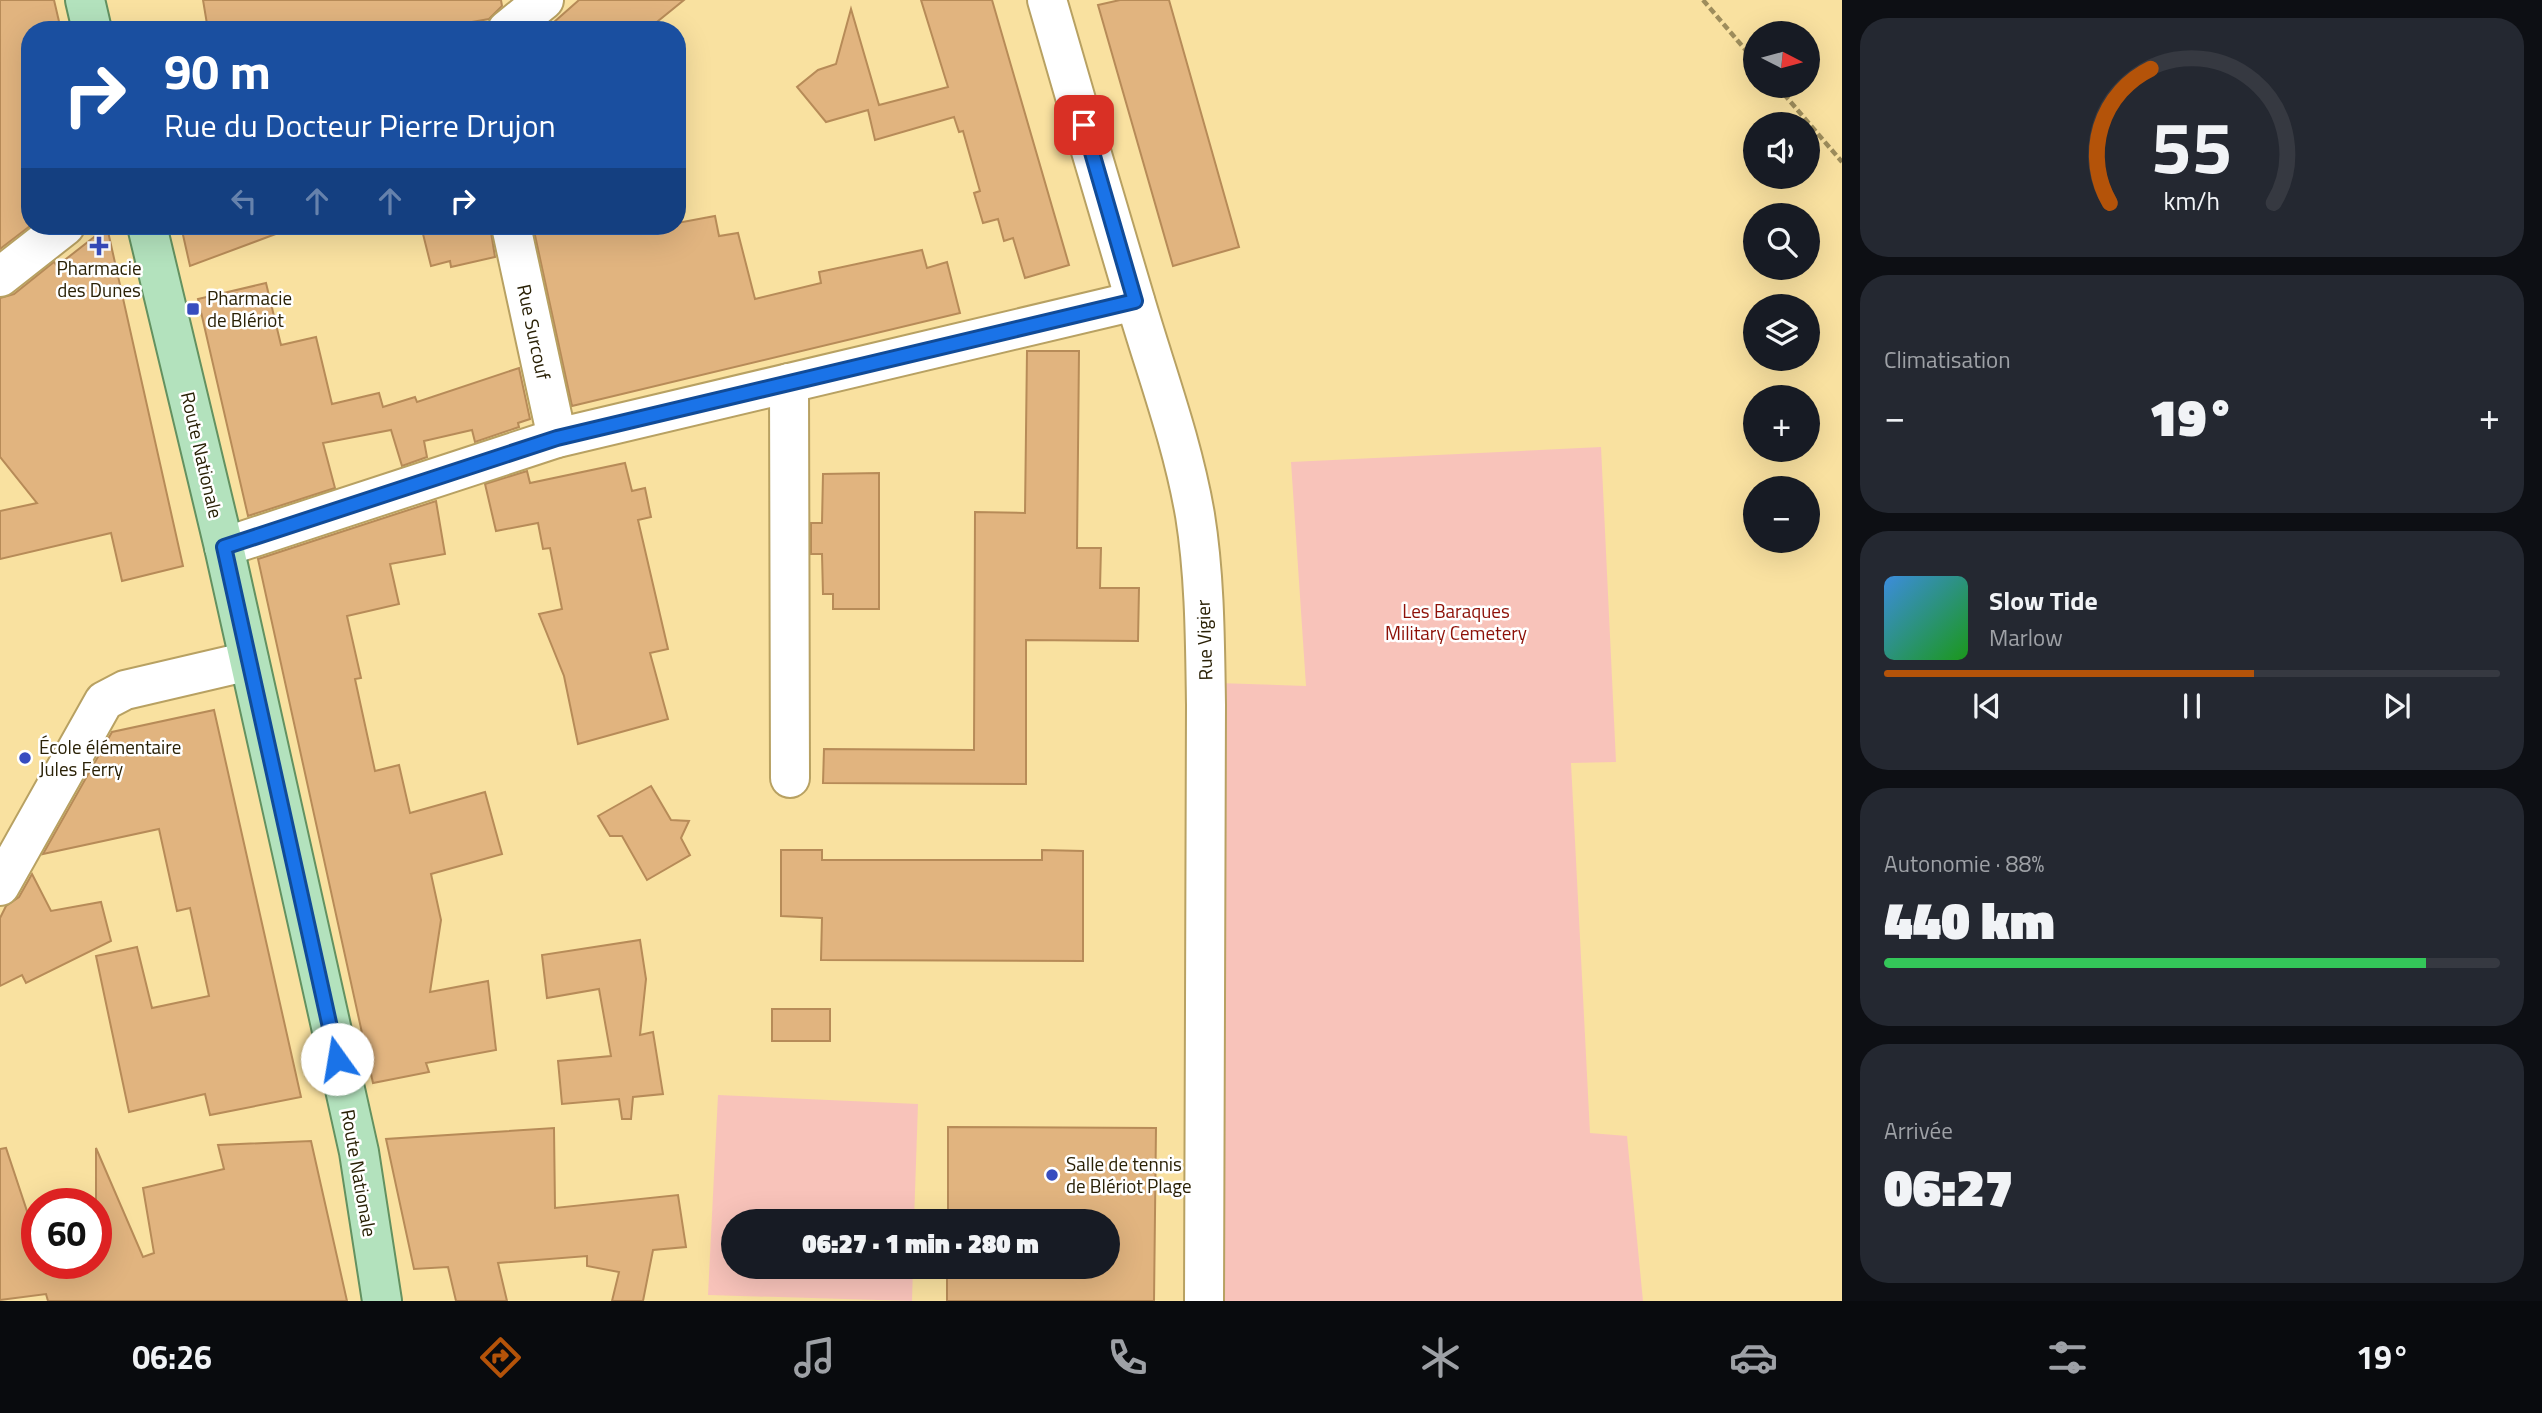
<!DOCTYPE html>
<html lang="fr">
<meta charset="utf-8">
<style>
body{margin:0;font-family:"Titillium Web",sans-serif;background:#242831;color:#f1f3f6;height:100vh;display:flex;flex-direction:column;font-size:26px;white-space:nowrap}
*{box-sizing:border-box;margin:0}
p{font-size:23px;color:#9ea1a6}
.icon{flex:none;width:38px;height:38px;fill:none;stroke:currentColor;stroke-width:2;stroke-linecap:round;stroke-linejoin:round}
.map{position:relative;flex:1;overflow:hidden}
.details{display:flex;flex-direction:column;gap:18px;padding:18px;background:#0d0f14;width:700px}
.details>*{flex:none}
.guide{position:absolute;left:21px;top:21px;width:665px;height:214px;border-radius:28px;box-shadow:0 7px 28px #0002;background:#1a4fa0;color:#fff;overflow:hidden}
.needle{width:46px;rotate:96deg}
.tools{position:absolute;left:1743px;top:21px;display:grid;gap:14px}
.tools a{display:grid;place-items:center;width:77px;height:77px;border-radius:50%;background:#171b24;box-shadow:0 7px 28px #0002;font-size:35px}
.speed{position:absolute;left:21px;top:1188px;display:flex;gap:14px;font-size:35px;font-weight:700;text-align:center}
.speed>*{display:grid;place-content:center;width:91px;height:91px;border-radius:50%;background:#171b24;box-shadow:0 7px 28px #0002;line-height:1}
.speed .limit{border:10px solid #d22;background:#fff;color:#111}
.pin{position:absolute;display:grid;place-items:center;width:60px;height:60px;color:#fff;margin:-30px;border-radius:14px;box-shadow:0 4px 10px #0006}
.me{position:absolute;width:77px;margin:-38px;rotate:347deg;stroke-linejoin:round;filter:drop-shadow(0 0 5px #0008)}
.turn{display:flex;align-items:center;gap:24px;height:147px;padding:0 28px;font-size:32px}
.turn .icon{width:91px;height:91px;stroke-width:2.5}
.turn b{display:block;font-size:49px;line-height:60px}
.lanes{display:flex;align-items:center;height:66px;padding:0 28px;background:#0003;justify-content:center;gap:35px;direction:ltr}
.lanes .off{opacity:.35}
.big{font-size:52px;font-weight:800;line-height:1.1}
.details .card{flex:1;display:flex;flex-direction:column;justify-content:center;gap:10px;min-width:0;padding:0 24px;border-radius:28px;background:#242831}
.details .dial{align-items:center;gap:0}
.dial svg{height:182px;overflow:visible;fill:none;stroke:#363941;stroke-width:7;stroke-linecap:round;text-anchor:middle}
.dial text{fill:#f1f3f6;stroke:none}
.song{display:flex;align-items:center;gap:21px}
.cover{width:84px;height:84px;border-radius:10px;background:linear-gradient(135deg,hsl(210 70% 55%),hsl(120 70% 35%))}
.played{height:7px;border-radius:4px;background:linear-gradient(90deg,#b45309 60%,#363941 60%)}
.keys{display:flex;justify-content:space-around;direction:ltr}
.heat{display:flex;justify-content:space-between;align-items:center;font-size:38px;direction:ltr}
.charge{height:10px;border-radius:5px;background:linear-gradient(90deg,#34c759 88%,#363941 0)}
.trip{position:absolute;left:721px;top:1209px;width:399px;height:70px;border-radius:35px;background:#171b24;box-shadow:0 7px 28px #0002;font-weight:800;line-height:70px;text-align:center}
.menu{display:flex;height:112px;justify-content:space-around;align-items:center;background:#090b0e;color:#9ea1a6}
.menu .icon{width:49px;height:49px}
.menu .active{color:#b45309}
.menu b{font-size:32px;color:#f1f3f6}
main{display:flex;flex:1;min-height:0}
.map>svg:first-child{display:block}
.green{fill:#f8c3ba}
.building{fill:#e1b47f;stroke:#b78b58;stroke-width:2}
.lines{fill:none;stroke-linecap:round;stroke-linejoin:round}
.minor-casing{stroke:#b8a162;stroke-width:42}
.major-casing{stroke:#639160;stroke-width:42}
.path{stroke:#9e8d5c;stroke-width:4.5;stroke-dasharray:7 3.5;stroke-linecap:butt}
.minor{stroke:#fff;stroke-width:38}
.major{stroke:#b3e2bd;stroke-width:38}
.route-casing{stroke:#114b97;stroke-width:18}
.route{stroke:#1a73e8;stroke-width:12}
.poi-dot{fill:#374cbf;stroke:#fff;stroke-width:2.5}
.labels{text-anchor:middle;stroke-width:5;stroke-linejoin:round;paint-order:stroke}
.poi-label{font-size:19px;fill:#2a2106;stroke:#fff;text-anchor:start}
.street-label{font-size:19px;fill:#2a2106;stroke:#fff}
.park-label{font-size:19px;fill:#8d1007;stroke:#fff}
</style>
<main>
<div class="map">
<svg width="1842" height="1301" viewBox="0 0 1842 1301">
<rect width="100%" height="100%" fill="#f9e1a0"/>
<g class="green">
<polygon points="1601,447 1616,762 1571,763 1590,1133 1627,1136 1643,1301 1219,1301 1217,683 1306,686 1291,462"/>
<polygon points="718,1095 918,1104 914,1221 733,1222 733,1267 913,1267 912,1301 708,1295"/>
</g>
<g class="building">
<polygon points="0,0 54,0 61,30 30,30 30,226 0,249"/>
<polygon points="203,0 501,0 502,6 489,19 426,30 208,30"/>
<polygon points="579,0 684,0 647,30 545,30"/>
<polygon points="921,0 992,0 1069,265 1025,278 1013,238 1004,241 998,219 983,223 974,193 980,191 963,131 959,132 954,117 875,140 868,110 826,122 797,87 818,70 836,64 851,9 879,105 948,87"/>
<polygon points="1120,0 1169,0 1239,247 1173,266 1098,5"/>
<polygon points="715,216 719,236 738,233 755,299 821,283 819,272 922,250 927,268 947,262 960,313 572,406 533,226 677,226 677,223"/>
<polygon points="181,226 289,226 289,229 190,266"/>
<polygon points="421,226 490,226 495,257 451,267 450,261 431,266"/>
<polygon points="107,227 183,566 122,581 111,533 0,559 0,511 37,503 0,457 0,298 14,294 54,262 57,266"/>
<polygon points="266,283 281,345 316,337 332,404 379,393 383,407 415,397 417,402 519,368 530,419 518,423 519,427 475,442 472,430 424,441 427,457 402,466 391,430 323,443 335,488 248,516 198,299"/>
<polygon points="1027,351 1079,351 1077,548 1101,548 1100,588 1139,588 1138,641 1026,640 1026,784 823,783 824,749 974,750 975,512 1025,513"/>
<polygon points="625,463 632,491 645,488 651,517 638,520 668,649 650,653 668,719 578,744 564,676 539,614 562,609 550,548 543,549 538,523 496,531 485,484 527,471 530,483"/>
<polygon points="879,473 879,609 833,609 833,594 823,594 822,554 811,554 811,523 822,523 823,474"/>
<polygon points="436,501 445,554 390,564 399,604 347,616 361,678 355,679 375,771 399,765 410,813 485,792 502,854 431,874 441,920 430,992 488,981 496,1050 426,1063 429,1072 373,1083 258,559"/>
<polygon points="214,710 301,1097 210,1115 205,1094 129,1112 96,956 137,947 152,1008 209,996 190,908 177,911 159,829 43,854 112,732"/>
<polygon points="651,786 671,820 689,821 681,838 690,855 647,880 622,836 610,836 598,816"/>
<polygon points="781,850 822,850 822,860 1042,860 1042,850 1083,851 1083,961 821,960 822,918 781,916"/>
<polygon points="32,874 51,911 101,902 111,941 26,983 22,975 0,986 0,918 6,906 19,897"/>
<polygon points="640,940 646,979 640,1035 653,1032 663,1094 633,1097 631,1119 622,1119 619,1099 562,1104 558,1061 611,1056 599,989 547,998 542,955"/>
<rect x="772" y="1009" width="58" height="32"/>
<polygon points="948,1127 1156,1128 1154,1301 947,1301 947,1267 1108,1267 1108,1222 948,1222"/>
<polygon points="554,1128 555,1208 678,1195 686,1247 653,1250 643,1301 612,1301 619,1272 587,1266 587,1256 498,1263 507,1301 456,1301 448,1267 414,1269 386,1139"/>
<polygon points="311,1141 347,1301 48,1301 46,1294 0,1300 0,1149 6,1148 28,1214 37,1212 37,1264 96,1264 96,1148 143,1257 154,1253 143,1188 224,1169 218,1145"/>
</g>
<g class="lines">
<g class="minor-casing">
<g id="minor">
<path d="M1047 0C1076 100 1105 201 1135 300 1156 372 1182 440 1195 515 1205 577 1205 642 1206 705L1204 1301"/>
<polyline points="507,30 544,0"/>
<polyline points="511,226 557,438"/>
<polyline points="0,277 65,226"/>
<polyline points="789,383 790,778"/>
<polyline points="224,547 557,438 1135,301"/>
<polyline points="0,886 104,701 125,690 249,661"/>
</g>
</g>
<g class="major-casing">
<g id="major">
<polyline points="85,0 92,30"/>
<polyline points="147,226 224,547 359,1152 382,1301"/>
</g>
</g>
<g class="path">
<polyline points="1703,0 1755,61"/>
<polyline points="1777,86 1842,162"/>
</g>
<use href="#minor" class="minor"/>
<use href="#major" class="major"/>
</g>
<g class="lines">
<g class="route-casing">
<polyline id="route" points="337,1059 224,547 557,438 1135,301 1084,125"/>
</g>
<use href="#route" class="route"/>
</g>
<g class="poi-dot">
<path d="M95.5 235.5h7v7h7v7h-7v7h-7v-7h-7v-7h7z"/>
<rect x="186" y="302" width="14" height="14" rx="3.5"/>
<circle cx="25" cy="758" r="7"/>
<circle cx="1052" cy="1175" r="7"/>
</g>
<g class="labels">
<g class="poi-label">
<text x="99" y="275" text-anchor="middle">Pharmacie<tspan x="99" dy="22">des Dunes</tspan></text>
<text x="207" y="305">Pharmacie<tspan x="207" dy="22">de Blériot</tspan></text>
<text x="39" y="754">École élémentaire<tspan x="39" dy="22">Jules Ferry</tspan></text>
<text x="1066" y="1171">Salle de tennis<tspan x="1066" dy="22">de Blériot Plage</tspan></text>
</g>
<g class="street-label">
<text transform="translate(534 332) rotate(78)" y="7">Rue Surcouf</text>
<text transform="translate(202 455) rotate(77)" y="7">Route Nationale</text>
<text transform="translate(1204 640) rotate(-92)" y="7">Rue Vigier</text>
<text transform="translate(359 1173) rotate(80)" y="7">Route Nationale</text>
</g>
<g class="park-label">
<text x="1456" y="618">Les Baraques<tspan x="1456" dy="22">Military Cemetery</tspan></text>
</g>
</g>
</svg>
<div class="tools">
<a><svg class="needle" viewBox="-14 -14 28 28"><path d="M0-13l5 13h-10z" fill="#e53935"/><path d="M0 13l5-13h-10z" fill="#9ea1a6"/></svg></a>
<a><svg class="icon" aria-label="sound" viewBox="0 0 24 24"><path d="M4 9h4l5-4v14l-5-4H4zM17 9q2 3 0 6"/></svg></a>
<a><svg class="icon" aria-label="search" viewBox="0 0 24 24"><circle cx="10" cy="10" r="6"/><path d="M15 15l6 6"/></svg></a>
<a><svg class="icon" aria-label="layers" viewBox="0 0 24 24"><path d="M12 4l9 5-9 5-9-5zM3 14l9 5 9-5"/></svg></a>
<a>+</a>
<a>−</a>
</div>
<div class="speed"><div class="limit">60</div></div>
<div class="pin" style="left:1084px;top:125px;background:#d93025"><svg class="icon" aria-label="arrive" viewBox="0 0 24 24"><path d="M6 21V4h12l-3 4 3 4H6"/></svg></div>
<svg class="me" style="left:337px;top:1059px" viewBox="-20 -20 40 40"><circle r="19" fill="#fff"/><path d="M0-13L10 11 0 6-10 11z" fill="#1a73e8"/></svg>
<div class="trip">06:27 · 1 min · 280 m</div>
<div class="guide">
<div class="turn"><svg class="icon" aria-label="right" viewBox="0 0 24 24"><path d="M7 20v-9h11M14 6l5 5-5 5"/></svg><div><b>90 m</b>Rue du Docteur Pierre Drujon</div></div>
<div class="lanes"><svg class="icon off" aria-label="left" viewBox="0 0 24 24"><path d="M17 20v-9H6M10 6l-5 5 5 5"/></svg><svg class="icon off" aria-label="ahead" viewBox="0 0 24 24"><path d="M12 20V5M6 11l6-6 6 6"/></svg><svg class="icon off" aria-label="ahead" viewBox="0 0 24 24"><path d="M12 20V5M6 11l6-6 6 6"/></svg><svg class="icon" aria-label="right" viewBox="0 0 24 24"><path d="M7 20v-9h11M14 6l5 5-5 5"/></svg></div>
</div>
</div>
<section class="details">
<div class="card dial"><svg viewBox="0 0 100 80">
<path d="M14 69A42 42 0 1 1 86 69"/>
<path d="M14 69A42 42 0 0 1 32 10" stroke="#b45309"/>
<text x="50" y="56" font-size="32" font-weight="700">55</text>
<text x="50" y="72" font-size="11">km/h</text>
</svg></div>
<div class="card"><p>Climatisation</p>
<div class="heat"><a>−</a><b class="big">19°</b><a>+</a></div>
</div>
<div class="card">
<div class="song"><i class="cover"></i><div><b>Slow Tide</b><p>Marlow</p></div></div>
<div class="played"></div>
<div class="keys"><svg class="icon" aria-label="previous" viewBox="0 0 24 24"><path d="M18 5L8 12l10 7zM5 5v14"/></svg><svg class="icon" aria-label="pause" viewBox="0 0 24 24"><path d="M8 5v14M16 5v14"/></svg><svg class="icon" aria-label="next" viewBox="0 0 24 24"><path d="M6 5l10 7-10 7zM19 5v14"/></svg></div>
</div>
<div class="card"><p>Autonomie · 88%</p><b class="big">440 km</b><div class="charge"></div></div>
<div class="card"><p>Arrivée</p><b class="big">06:27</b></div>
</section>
</main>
<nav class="menu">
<b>06:26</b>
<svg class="icon active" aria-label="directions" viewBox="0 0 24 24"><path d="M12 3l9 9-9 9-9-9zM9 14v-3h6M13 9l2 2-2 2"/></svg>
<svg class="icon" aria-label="music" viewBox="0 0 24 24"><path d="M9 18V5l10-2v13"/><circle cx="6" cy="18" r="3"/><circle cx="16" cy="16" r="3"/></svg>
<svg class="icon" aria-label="phone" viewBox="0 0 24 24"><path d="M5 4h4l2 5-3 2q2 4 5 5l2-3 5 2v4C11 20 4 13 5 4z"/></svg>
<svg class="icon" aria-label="climate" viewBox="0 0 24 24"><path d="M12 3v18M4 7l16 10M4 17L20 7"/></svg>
<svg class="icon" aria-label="car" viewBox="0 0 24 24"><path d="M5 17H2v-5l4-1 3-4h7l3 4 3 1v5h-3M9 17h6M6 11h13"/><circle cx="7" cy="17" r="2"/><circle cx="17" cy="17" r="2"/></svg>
<svg class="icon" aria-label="filters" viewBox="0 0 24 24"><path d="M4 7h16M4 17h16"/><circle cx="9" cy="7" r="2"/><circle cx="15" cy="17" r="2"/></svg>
<b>19°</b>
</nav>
